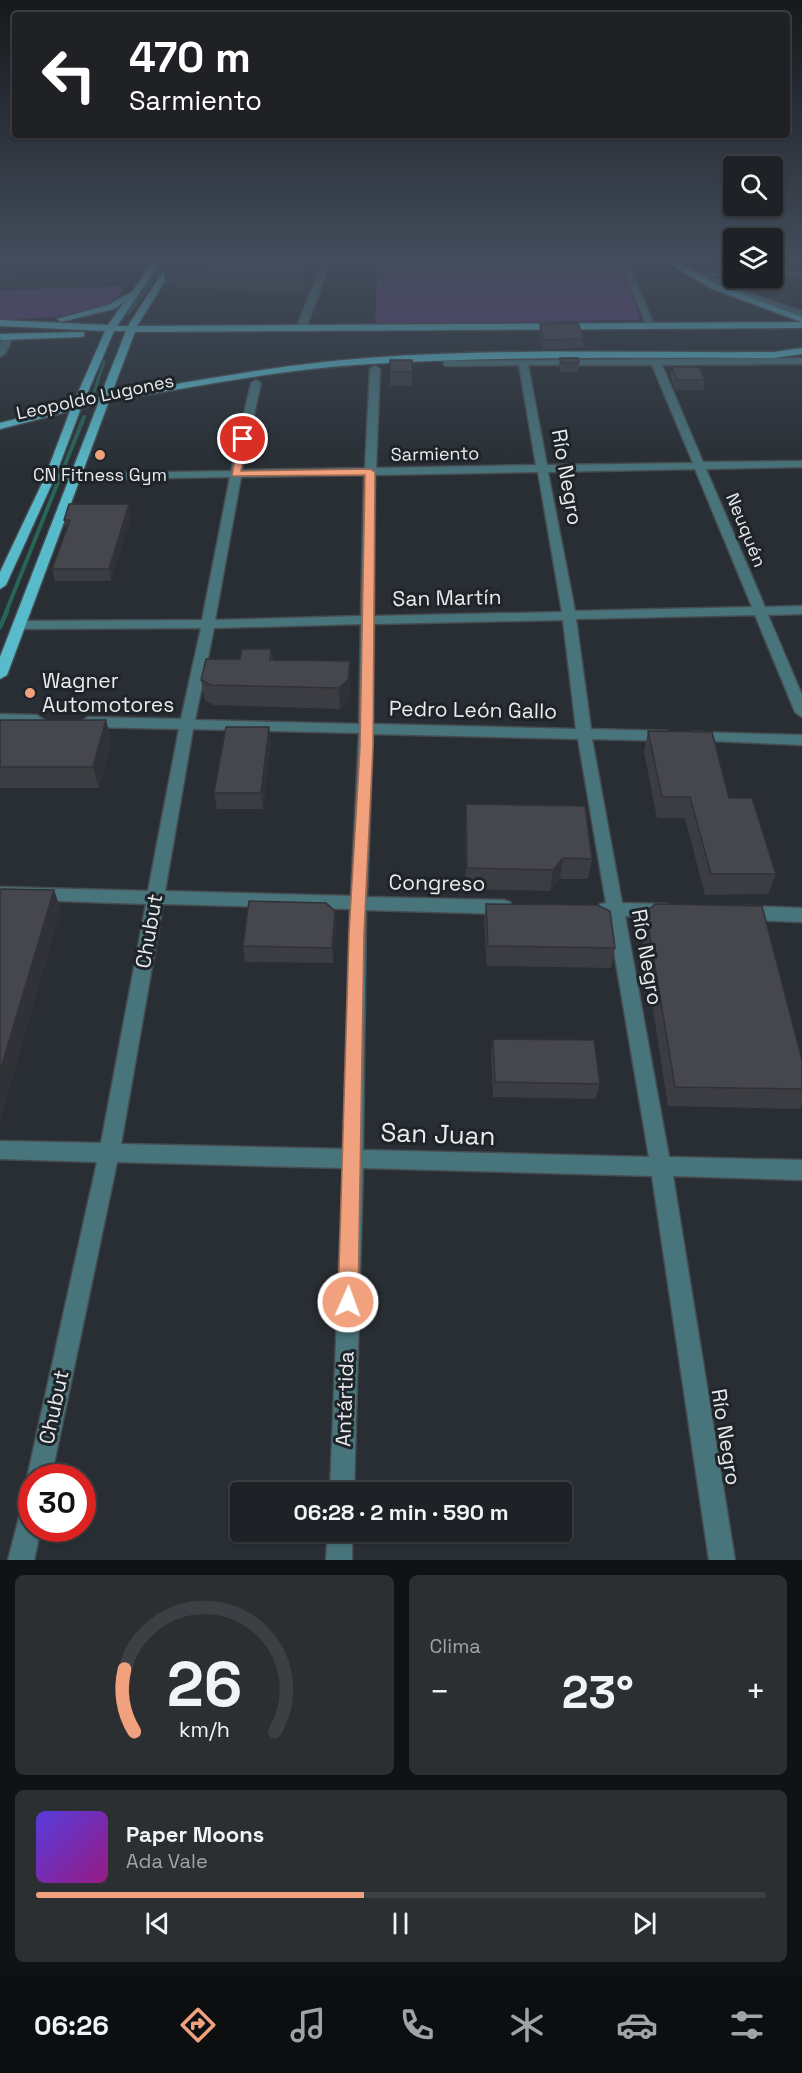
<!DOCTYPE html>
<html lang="es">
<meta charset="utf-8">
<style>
body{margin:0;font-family:"Space Grotesk",sans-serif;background:#2b2f32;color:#f1f3f6;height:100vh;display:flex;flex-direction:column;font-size:22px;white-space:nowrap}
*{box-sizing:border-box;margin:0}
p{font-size:20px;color:#a1a4a7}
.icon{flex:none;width:33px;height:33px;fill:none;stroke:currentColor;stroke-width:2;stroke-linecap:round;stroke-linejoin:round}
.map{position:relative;height:1560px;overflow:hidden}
.panel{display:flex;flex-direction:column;gap:15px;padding:15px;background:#101315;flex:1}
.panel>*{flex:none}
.top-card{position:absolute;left:12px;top:12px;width:778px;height:126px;border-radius:6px;box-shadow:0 2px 4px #0004,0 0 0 2px #3c3f43;background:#202124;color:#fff;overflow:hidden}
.fabs{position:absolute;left:723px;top:156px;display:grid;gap:12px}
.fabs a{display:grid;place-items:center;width:60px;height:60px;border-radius:6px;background:#1e2226;box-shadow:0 2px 4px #0004,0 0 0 2px #3c3f43;font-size:30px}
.speed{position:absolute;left:18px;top:1464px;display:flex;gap:12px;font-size:30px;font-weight:700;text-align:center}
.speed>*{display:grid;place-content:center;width:78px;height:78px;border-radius:50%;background:#1e2226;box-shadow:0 2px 4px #0004,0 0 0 2px #3c3f43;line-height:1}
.speed .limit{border:9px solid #d22;background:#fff;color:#111}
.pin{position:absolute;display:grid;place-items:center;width:51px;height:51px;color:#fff;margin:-26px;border:3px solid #fff;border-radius:50%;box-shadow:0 2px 6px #0007}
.me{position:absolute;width:66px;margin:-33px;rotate:2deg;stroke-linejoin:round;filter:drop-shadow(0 0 4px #0008)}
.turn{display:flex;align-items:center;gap:21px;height:126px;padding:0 18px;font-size:27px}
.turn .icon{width:78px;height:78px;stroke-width:2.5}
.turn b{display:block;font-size:42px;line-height:51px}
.big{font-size:45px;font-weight:800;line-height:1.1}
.panel .tile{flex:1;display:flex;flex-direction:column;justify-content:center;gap:9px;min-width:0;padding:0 21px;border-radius:9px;background:#2b2f32}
.panel .dial{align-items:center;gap:0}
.dial svg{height:156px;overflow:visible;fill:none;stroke:#3c3f43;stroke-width:7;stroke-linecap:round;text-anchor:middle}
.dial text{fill:#f1f3f6;stroke:none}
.song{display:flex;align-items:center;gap:18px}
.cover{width:72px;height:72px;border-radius:9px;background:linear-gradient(135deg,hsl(250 70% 55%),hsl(310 70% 35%))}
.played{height:6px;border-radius:3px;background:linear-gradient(90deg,#f1a17d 45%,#3c3f43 45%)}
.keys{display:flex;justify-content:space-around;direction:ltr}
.heat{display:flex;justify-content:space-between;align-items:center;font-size:33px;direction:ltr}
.panel .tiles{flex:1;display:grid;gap:15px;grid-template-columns:1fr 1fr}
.tile:last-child{grid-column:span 2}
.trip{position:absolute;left:230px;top:1482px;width:342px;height:60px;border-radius:6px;background:#1e2226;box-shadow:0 2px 4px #0004,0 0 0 2px #3c3f43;font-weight:800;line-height:60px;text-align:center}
.tabs{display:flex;height:96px;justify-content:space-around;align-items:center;background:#0c0e0f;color:#a1a4a7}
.tabs .icon{width:42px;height:42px}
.tabs .active{color:#f1a17d}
.tabs b{font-size:27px;color:#f1f3f6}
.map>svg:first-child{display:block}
.green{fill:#5f3d7b}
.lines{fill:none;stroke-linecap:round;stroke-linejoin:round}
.stream-far2{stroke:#286559;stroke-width:3}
.stream-far1{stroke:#286559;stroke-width:4}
.stream{stroke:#286559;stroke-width:4.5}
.minor-casing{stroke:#474c51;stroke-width:3}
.major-casing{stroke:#474c51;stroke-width:3}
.minor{fill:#48747c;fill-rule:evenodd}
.major{fill:#58bbcb;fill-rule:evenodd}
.wall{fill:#3c3d43}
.shaded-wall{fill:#313237}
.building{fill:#46474e;stroke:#313237;stroke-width:1.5}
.route{fill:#f1a17d;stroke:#9d6951;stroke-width:1.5}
.poi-dot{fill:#f1a17d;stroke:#1f2429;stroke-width:2}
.labels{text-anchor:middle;stroke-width:6;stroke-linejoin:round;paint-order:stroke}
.far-street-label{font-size:18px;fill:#e7ebee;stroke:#1f2429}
.far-poi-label{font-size:18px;fill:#e7ebee;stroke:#1f2429}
.street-label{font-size:21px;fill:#e7ebee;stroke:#1f2429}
.poi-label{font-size:21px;fill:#e7ebee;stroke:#1f2429;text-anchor:start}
.near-street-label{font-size:26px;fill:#e7ebee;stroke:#1f2429}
</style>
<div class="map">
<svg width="802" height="1560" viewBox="0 0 802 1560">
<rect width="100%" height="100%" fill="#282e33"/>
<g class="green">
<polygon points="618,257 641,320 375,324 378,259"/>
<path d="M125 286C113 318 29 319 0 319V290Z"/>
</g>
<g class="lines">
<g class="stream-far2">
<polyline points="128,314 163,266"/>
<polyline points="93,395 104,362"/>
</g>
<polyline class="stream-far1" points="6,612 84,417"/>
<polyline class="stream" points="0,627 7,611"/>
<g class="minor-casing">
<g id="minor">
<polygon points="324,257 332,257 306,329 298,331 296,329"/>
<polygon points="618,257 626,257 654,325 653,327 646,325"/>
<path d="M667 257H677L701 273 734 272V276H708L737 289 802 311V317C757 304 702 289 667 257Z"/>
<rect x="772" y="272" width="30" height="4"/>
<polygon points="5,335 13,337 5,354 0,357 0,344"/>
<path d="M802 358V364L662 365 703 462 802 461V467L706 469 765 607 802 606V614L768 615 802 695V717L795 712 755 615 576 619 591 729 667 731 674 736 667 741 592 739 622 903 666 904 672 906 674 911 672 916 666 918 625 916 669 1157 802 1160V1180L673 1176 735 1560H709L652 1176 363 1168 354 1492H330L343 1168 117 1162 51 1478H32L30 1487 27 1478 97 1162 0 1159V1141L101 1143 146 904 0 899V887L148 891 179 729 88 727 81 722 88 717 181 719 201 628 20 629 14 625 20 621 202 620 230 477 50 480 45 477 50 474 231 471 251 383 256 380 261 383 242 470 365 468 370 369 375 366 380 369 376 468 536 465 519 365 447 366 444 365V361ZM528 365H652L693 463 547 465ZM695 469 752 607 575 611 548 472ZM538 472 562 612 374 616 375 475ZM364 475 361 616 215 620 241 477ZM563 620 576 729 373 724 374 624ZM361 624 359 724 195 720 214 628ZM193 729 359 733 351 896 165 891ZM373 734 578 739 606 903 600 904 598 909 600 914 608 916 649 1157 363 1150 366 910 504 914 510 912 512 907 510 902 504 900 367 897ZM163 904 350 909 343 1149 121 1144Z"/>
<polygon points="0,714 37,715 44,720 37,725 0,724"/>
<polygon points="694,732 802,735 802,745 689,740 687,737 689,734"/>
<polygon points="744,906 802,908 802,922 744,920 738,918 736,913 738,908"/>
<polygon points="32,1499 32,1528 41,1528 34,1560 8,1560 23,1502"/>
<polygon points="328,1532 352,1532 352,1560 326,1560"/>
</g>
</g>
<g class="major-casing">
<g id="major">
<path d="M156 257H164L117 326H128L172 257H180L137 326 801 322 710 288 658 257H669L716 284 802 317V328L135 332 111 395C196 381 282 364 368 358 503 348 639 353 774 352L802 348V354L774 358C639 358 504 356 369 364 282 369 195 387 109 401L7 675 0 679V657L98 404 81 408 55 477 6 585 0 589V572L45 477 70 411 0 429V423L73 404 105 331 0 326V320L108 325 124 302 114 309 61 322 57 319 108 305 132 292ZM114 331H126L100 397 84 401Z"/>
<polygon points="84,332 84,336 81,337 0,340 0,334"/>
</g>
</g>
<use href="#minor" class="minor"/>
<use href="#major" class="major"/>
</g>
<g class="wall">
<polygon points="0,257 29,259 17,280 0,280"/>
<polygon points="171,257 315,257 315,261 302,294 166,286 163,269"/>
<polygon points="540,324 584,339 583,348 543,349 539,333"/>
<polygon points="560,358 579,363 578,372 560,372 559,367"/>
<polygon points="390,360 412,372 412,386 390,386"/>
<polygon points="672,367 705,380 703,390 675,390 670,376"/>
<polygon points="131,516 111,581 55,581 52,569 66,529 64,520"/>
<polygon points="271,649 273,660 350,681 349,701 340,709 214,705 205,700 201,680 240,659"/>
<polygon points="0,720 106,720 111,740 99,788 0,788"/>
<polygon points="648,731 729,798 776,874 768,894 705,895 685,818 657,818 644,752"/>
<polygon points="271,743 263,809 217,809 214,793"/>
<polygon points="466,804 592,859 588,879 560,879 550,891 466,889 465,824"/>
<polygon points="486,904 615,948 611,968 487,966 484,924"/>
<polygon points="335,911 336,926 333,963 245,962 243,946"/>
<polygon points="646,912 802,1060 802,1105 800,1109 668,1106 641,933"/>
<polygon points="493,1039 600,1084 596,1099 493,1097 491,1053"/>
</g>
<g class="shaded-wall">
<polygon points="20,257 28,257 29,259 17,280 14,267"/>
<polygon points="309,257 315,257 315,261 302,294 301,277"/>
<polygon points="129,504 131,516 111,581 109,569"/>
<polygon points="350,661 350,681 349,701 340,709 339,688"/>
<polygon points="106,720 111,740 99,788 93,767"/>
<polygon points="269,727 271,743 263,809 261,793"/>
<polygon points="563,858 560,879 550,891 553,870"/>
<polygon points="54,890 61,910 0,1122 0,1071"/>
<polygon points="335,911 336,926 333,963 332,948"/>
</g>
<g class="building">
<polygon points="0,257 20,257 14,267 0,267"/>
<polygon points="171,257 309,257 301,277 163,269"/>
<polygon points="578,323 584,339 544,340 540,324"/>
<polygon points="560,358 578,358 579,363 561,363"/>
<rect x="390" y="360" width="22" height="12"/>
<polygon points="672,367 699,367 705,380 677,380"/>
<polygon points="69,504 129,504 109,569 52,569 70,520 64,520"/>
<polygon points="242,649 271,649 270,660 350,661 348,680 339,688 211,685 201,680 206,659 240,659"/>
<polygon points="0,720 106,720 93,767 0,767"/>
<polygon points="226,727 269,727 261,793 214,793"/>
<polygon points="648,731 712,732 729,798 752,798 776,874 711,874 690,797 662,797"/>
<polygon points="466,804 585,806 592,859 563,858 553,870 467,868"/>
<polygon points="1,889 54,890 0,1071 0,891"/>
<polygon points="249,901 326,903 335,911 332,948 243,946"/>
<polygon points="486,904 597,905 610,911 615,948 488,946"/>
<polygon points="655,904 762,906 802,1060 802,1089 675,1087 646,912"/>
<polygon points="493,1039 594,1040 600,1084 495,1082"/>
</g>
<linearGradient id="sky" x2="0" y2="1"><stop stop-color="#16191c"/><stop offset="0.54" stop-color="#424c5b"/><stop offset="1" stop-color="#424c5b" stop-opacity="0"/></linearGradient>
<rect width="802" height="476" fill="url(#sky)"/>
<polygon class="route" points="243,436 247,439 241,471 370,469 375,472 373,747 364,933 358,1302 355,1309 348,1312 341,1309 338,1302 349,933 360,747 365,475 232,476 238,439"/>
<g class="poi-dot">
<circle cx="100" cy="455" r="6"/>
<circle cx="30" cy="693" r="6"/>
</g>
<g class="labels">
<g class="far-street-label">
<text transform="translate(95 397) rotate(-12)" y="6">Leopoldo Lugones</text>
<text transform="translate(435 454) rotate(-1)" y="6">Sarmiento</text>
<text transform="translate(746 530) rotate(68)" y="6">Neuquén</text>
</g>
<g class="far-poi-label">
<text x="100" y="481">CN Fitness Gym</text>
</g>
<g class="street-label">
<text transform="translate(567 477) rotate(80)" y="7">Río Negro</text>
<text transform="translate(447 598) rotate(-1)" y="7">San Martín</text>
<text transform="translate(473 710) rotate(1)" y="7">Pedro León Gallo</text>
<text transform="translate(437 883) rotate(1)" y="7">Congreso</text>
<text transform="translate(149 931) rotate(-80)" y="7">Chubut</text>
<text transform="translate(647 957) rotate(80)" y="7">Río Negro</text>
<text transform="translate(345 1399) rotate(-88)" y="7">Antártida</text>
<text transform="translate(54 1407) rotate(-78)" y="7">Chubut</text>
<text transform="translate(726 1437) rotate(81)" y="7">Río Negro</text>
</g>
<g class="poi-label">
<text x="42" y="688">Wagner<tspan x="42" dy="24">Automotores</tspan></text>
</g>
<g class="near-street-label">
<text transform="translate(438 1134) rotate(2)" y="9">San Juan</text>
</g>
</g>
</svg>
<div class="fabs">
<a><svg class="icon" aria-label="search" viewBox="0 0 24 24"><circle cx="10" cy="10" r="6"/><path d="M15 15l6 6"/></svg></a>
<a><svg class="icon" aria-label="layers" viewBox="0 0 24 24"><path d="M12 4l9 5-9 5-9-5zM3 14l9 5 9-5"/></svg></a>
</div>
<div class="speed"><div class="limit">30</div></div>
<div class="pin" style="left:243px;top:439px;background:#d93025"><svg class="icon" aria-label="arrive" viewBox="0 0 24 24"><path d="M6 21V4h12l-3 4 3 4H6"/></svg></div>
<svg class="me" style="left:348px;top:1302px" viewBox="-20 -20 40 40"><circle r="17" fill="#f1a17d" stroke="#fff" stroke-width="3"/><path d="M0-11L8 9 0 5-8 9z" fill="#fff"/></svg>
<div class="trip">06:28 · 2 min · 590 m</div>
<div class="top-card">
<div class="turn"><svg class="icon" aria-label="left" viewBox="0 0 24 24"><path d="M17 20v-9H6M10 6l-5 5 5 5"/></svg><div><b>470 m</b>Sarmiento</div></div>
</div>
</div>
<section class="panel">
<div class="tiles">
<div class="tile dial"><svg viewBox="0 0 100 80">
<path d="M14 69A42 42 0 1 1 86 69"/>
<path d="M14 69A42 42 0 0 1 9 37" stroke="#f1a17d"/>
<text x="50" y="56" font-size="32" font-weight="700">26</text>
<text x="50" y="72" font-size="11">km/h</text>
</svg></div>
<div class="tile"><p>Clima</p>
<div class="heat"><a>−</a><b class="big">23°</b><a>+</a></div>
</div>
<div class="tile">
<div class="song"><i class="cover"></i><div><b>Paper Moons</b><p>Ada Vale</p></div></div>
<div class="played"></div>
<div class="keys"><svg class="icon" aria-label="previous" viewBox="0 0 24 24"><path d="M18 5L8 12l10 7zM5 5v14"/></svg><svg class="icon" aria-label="pause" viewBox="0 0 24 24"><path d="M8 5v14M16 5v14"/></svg><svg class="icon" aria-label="next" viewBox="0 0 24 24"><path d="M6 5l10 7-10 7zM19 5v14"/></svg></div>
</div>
</div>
</section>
<nav class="tabs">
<b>06:26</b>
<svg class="icon active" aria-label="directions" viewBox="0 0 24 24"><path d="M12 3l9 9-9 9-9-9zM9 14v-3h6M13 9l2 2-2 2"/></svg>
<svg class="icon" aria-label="music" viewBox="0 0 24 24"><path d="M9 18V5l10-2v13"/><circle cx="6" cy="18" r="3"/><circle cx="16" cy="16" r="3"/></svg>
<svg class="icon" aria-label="phone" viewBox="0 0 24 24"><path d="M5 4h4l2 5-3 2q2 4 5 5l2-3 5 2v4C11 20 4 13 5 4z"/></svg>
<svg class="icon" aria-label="climate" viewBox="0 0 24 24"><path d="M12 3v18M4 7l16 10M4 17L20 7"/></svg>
<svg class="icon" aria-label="car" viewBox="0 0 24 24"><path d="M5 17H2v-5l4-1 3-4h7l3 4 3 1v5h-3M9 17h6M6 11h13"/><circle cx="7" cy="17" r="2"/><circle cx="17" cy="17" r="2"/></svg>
<svg class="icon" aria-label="filters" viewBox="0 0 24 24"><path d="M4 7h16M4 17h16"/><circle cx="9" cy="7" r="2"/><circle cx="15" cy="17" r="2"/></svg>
</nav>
